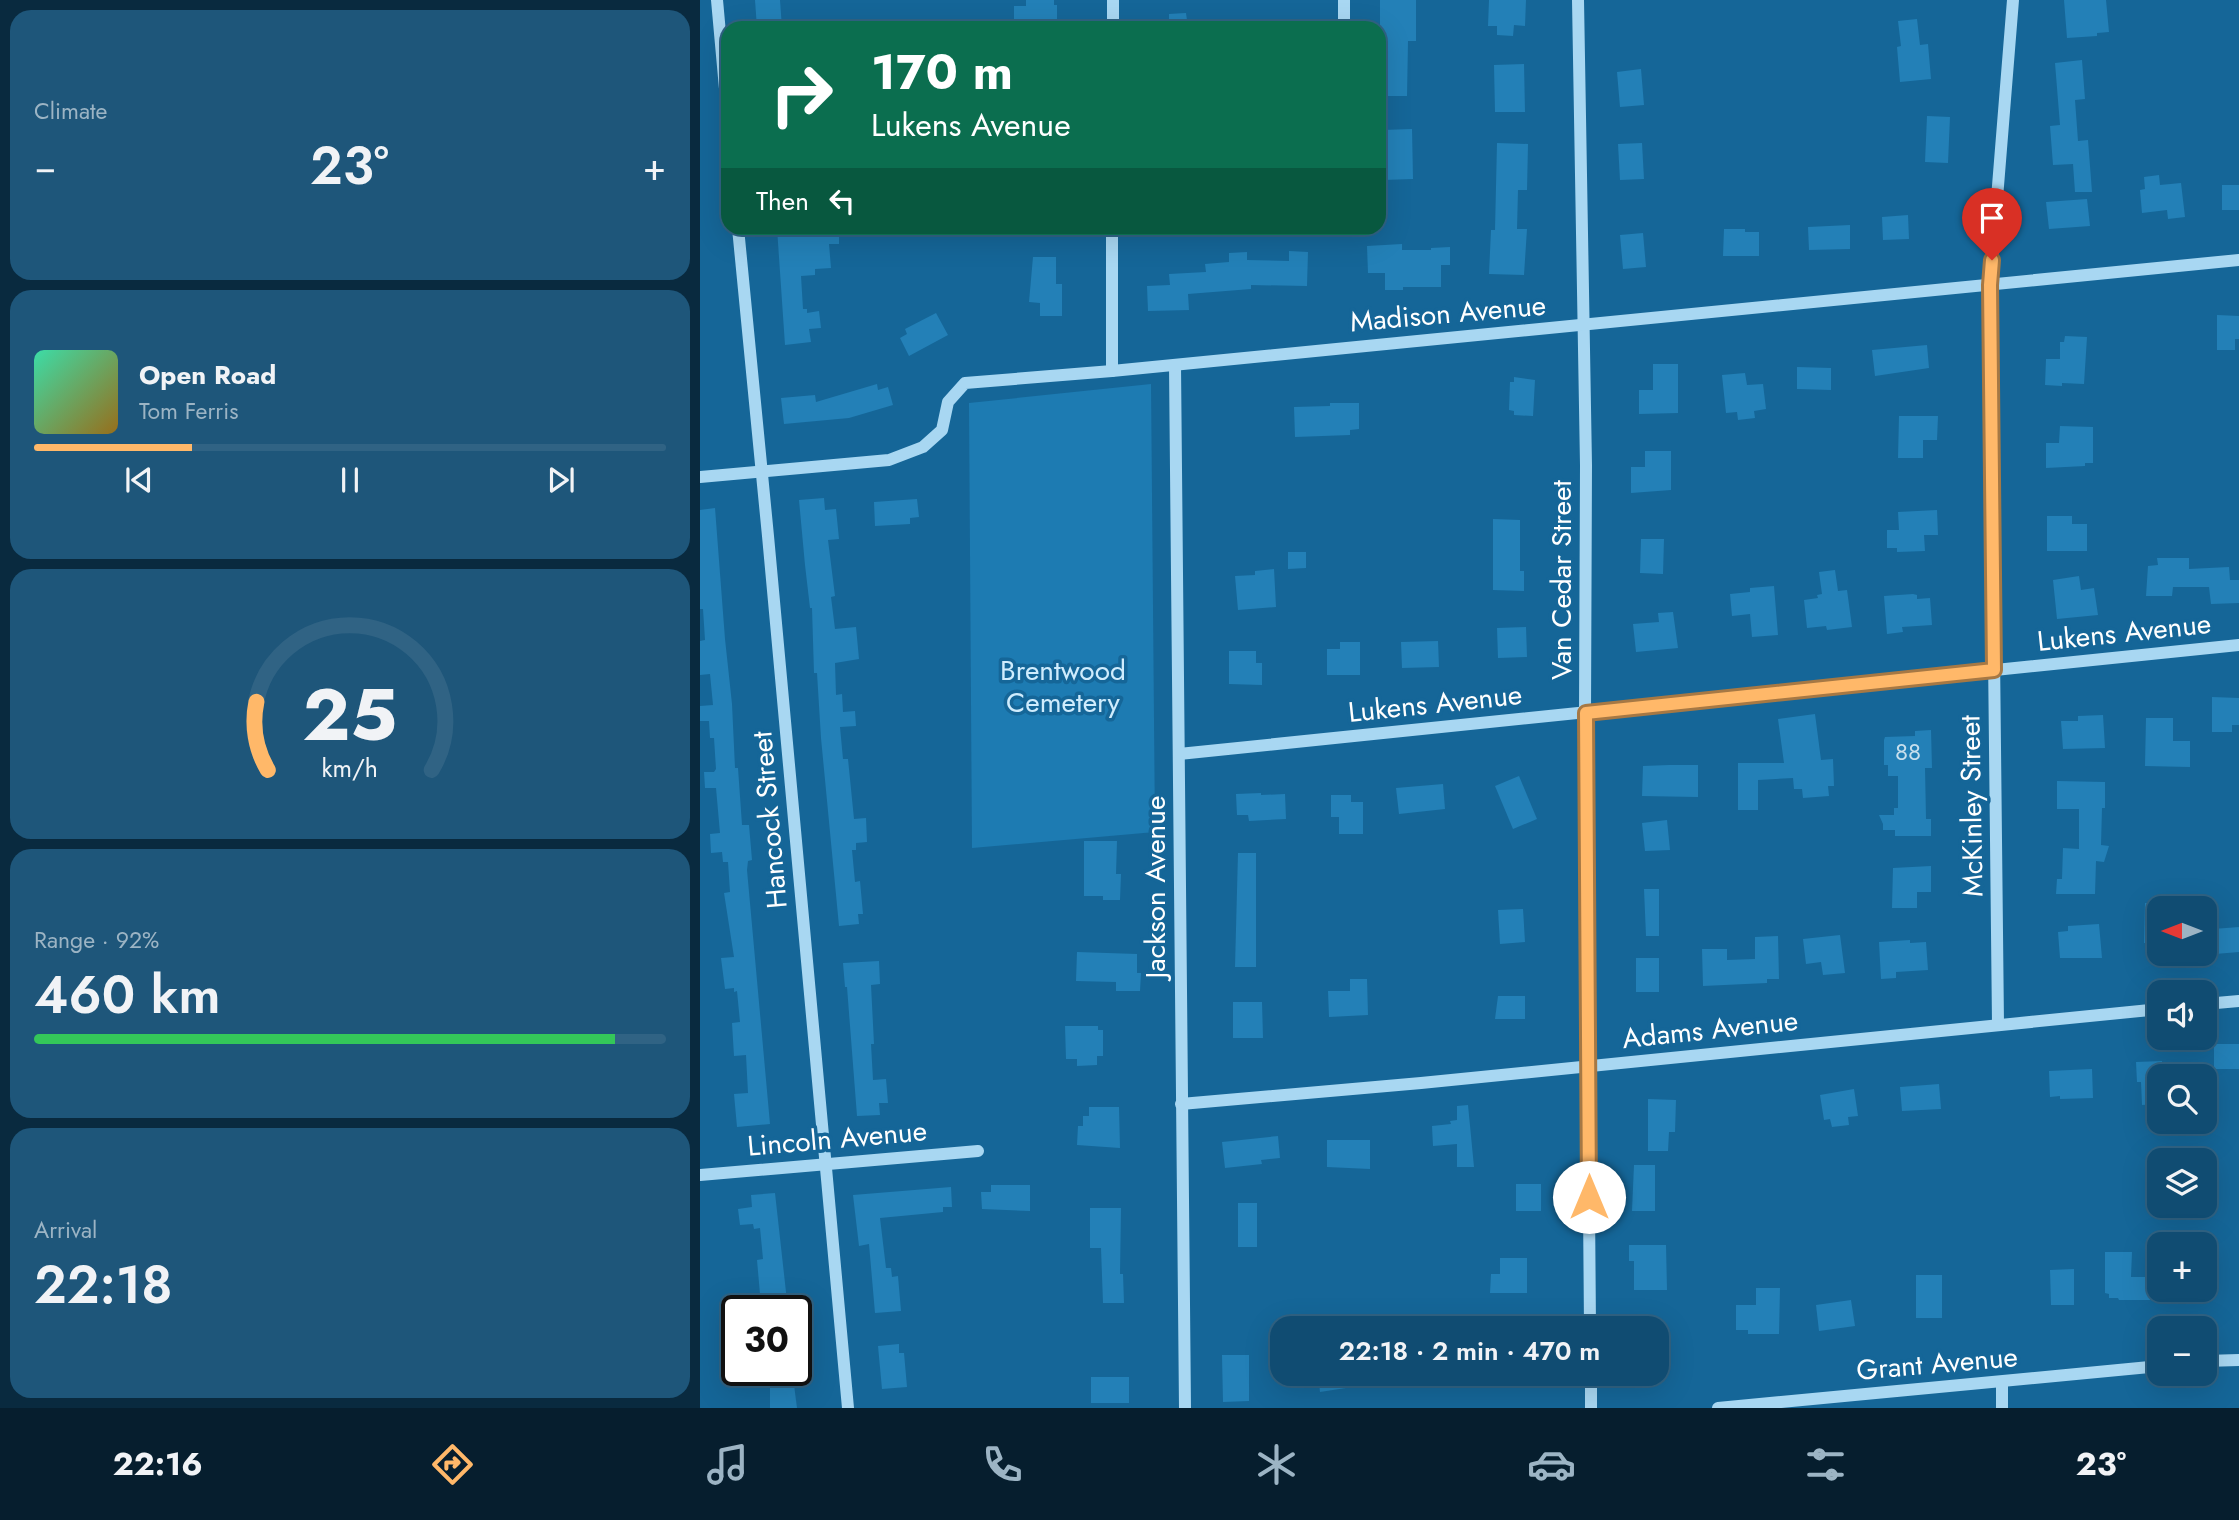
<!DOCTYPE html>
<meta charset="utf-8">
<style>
body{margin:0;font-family:Jost,sans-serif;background:#1e567a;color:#f1f3f6;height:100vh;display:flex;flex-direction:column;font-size:26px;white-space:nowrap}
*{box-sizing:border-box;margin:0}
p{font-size:23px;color:#9cb4c4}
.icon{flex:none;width:38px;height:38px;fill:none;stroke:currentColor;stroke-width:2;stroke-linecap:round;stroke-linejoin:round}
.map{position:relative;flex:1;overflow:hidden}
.panel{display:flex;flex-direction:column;gap:10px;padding:10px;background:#092a3f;width:700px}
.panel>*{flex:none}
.top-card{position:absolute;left:21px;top:21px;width:665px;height:214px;border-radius:21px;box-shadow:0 7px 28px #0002,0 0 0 2px #306384;background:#0b6e4f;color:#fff;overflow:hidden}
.needle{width:46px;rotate:270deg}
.fabs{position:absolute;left:1447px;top:896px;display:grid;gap:14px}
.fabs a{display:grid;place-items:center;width:70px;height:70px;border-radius:14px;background:#104c72;box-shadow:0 7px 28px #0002,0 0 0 2px #306384;font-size:35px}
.speed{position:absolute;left:21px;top:1295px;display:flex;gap:14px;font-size:35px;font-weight:700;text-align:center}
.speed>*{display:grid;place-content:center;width:91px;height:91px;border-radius:50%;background:#104c72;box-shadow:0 7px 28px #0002,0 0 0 2px #306384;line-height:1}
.speed .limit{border:4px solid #111;border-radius:10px;background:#fff;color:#111}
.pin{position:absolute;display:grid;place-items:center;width:60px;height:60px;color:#fff;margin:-72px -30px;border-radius:50% 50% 50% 0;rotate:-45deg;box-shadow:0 0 7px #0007}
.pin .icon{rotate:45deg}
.me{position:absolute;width:77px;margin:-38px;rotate:0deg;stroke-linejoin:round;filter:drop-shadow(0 0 5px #0008)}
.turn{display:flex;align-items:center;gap:24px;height:147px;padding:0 35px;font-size:32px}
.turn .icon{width:91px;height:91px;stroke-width:2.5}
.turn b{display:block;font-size:49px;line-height:60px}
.then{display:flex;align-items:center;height:66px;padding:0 35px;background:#0003;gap:14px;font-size:26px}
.big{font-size:52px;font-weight:600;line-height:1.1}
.panel .card{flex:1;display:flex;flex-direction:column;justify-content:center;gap:10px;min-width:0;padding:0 24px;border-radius:21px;background:#1e567a}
.panel .dial{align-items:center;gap:0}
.dial svg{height:182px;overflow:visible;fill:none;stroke:#306384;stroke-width:7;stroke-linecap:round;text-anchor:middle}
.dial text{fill:#f1f3f6;stroke:none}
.song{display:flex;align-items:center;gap:21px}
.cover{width:84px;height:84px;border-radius:10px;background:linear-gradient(135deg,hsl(160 70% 55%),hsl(40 70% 35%))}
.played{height:7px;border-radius:4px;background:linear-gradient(90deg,#ffb869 25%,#306384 25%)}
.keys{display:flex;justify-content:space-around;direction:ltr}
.heat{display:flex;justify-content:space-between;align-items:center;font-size:38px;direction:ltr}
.charge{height:10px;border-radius:5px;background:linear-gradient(90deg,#34c759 92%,#306384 0)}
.trip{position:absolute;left:570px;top:1316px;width:399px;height:70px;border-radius:21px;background:#104c72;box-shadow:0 7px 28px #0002,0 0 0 2px #306384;font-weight:600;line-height:70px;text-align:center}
.dock{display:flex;height:112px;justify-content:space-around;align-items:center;background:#061e2e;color:#9cb4c4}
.dock .icon{width:49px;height:49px}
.dock .active{color:#ffb869}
.dock b{font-size:32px;color:#f1f3f6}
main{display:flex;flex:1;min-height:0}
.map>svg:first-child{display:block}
.green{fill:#1d7bb2}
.building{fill:#2380b7}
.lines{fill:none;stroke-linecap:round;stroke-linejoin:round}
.minor{stroke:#a8d7f2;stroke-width:12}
.route-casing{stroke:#a67844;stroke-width:18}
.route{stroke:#ffb869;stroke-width:12}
.labels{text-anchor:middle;stroke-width:7;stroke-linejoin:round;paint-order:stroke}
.number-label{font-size:24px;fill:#c8dfed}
.street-label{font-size:28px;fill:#fff;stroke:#156698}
.park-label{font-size:28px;fill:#cfecfd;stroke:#156698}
</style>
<main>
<section class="panel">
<div class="card"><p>Climate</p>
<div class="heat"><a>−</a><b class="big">23°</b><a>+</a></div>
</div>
<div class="card">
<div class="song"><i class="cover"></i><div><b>Open Road</b><p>Tom Ferris</p></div></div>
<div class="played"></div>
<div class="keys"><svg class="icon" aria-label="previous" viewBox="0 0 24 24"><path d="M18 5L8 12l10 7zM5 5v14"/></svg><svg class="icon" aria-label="pause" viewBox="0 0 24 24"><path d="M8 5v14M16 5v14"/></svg><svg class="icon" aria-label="next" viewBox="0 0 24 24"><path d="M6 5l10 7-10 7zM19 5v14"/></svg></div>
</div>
<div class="card dial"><svg viewBox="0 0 100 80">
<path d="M14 69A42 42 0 1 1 86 69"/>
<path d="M14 69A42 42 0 0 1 9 39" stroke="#ffb869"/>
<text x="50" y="56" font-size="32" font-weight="700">25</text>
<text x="50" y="72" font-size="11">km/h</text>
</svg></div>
<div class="card"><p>Range · 92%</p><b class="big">460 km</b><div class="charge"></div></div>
<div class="card"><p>Arrival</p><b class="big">22:18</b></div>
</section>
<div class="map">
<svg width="1539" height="1408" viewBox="0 0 1539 1408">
<rect width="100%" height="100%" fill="#156698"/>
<polygon class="green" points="451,384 455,832 272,848 269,403"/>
<g class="building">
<polygon points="55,0 80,0 82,28 57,28"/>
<polygon points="326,0 354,0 354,5 357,5 357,24 353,24 353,28 326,28 326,23 314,23 314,6 326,6"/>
<polygon points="680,0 716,0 716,41 708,41 707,96 683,96 684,35 680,35"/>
<polygon points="789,0 826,0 825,26 814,25 813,36 797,35 797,26 788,26"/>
<polygon points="1364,0 1406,0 1409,32 1397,33 1397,36 1367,38"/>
<polygon points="486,13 488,28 469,28 469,14"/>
<polygon points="1217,19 1220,45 1228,44 1231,79 1200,82 1197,47 1201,46 1198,21"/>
<polygon points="1382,60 1385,99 1375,100 1378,141 1388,140 1392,192 1375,192 1373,164 1353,165 1350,126 1360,125 1355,63"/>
<polygon points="824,64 825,112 795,112 794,65"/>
<polygon points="941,69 944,105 920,107 917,72"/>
<polygon points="1227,116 1250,117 1248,163 1225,162"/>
<polygon points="712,129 713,179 683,180 682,130"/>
<polygon points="797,143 828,144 827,190 818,190 817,229 827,229 824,275 789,274 791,230 795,230"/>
<polygon points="942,143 944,179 920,180 918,144"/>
<polygon points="1459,175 1460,185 1481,183 1485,217 1468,219 1467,210 1442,213 1440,190 1445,189 1444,177"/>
<rect x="1522" y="185" width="17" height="25"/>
<polygon points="1387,199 1390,226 1349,229 1346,202"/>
<polygon points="1208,215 1209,239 1183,240 1182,217"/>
<polygon points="1150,225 1150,249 1109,250 1108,227"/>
<polygon points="77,228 139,229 139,244 129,244 131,268 115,269 115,275 101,276 103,309 107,309 107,313 119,311 121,328 109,329 111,342 85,345"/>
<polygon points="1024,229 1045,229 1045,232 1059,232 1059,256 1023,256"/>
<polygon points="943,233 946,267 923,269 920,235"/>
<polygon points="702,244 702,250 731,250 731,248 750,247 750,265 741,265 741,287 703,287 703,290 685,290 685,273 668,273 667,246"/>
<polygon points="589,251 608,252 607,286 551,285 551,289 488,294 489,310 448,311 447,286 470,285 469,274 506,272 505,264 529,262 529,253 547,252 547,260 589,261"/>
<polygon points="333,257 356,257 356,284 362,284 362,316 340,316 340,303 329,302"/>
<polygon points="236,313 248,335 209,356 200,338 207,334 205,329"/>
<polygon points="1517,315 1539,316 1539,339 1535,339 1535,350 1517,350"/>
<polygon points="1365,336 1387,337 1384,384 1362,383 1362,386 1345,385 1346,359 1360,359 1360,342 1364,342"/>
<polygon points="1227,345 1229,368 1175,376 1172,350"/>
<polygon points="953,364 978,364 978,413 939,414 939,390 953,390"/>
<polygon points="1097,367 1131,368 1131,390 1097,389"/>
<polygon points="1045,373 1047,385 1063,384 1066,409 1054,411 1055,418 1038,420 1037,412 1026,413 1022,375"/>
<polygon points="814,377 835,380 833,416 814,415 814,411 809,410 810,382 814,382"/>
<polygon points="177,384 178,390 188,387 193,405 149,418 84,424 81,398 115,395 116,402"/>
<polygon points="630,403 659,403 659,429 650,430 650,435 595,437 594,407 630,406"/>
<polygon points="1199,416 1238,416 1237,440 1223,440 1223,458 1198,458"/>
<polygon points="1360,426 1393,427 1393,463 1385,463 1385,466 1346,468 1346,443 1359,443"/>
<polygon points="945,451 971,451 971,490 931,493 931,467 945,467"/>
<polygon points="124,498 125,510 136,509 139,539 128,540 135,596 131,597 135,629 156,627 159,659 135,663 136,695 142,694 143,712 155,711 156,726 140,727 143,759 148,759 154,819 166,818 167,842 156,843 156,850 152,850 155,882 160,881 163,914 158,914 159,924 139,926 121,738 117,673 114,673 112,608 110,608 105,565 99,500"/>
<polygon points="217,499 219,517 210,518 210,524 175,526 174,502"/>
<polygon points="15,508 25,639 32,704 35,768 38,768 42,825 49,825 52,860 48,861 47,870 70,1124 37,1127 34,1094 48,1093 46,1055 34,1056 32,1023 40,1022 37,991 34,992 34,988 25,989 21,958 34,957 24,893 30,892 28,862 23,862 22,852 11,853 10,834 20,833 16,788 5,788 4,772 14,772 16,769 14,738 10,738 9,721 0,721 0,706 13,705 10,674 0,675 0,641 5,640 3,609 0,609 0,510"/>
<polygon points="1237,510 1238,535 1224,535 1225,551 1197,552 1197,548 1187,548 1187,530 1199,530 1198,512"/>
<polygon points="1347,516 1372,516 1372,524 1387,524 1387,551 1347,551"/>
<polygon points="793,519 820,520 820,571 824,571 824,591 793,590"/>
<polygon points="941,539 964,539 963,574 940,573"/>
<polygon points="588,552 606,552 606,568 588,569"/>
<polygon points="1457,558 1489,558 1489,569 1529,567 1530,580 1539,580 1539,603 1511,604 1509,587 1473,587 1472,596 1446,596 1448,566 1458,565"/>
<polygon points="574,569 576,607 538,610 535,576 555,575 555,571"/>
<polygon points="1135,570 1138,591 1147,590 1152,627 1127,630 1126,626 1107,628 1104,600 1118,598 1117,595 1122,594 1119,572"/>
<polygon points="1379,576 1381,590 1394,588 1398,615 1357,619 1353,580"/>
<polygon points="1074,586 1078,635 1052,637 1050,614 1032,616 1030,594 1050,592 1050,588"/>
<polygon points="1213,594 1217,595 1217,599 1230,598 1232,625 1202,627 1203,632 1187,634 1184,596"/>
<polygon points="973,612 978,648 936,652 933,624 959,622 958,613"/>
<polygon points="826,627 827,657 798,658 797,628"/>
<polygon points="738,641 739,667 702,668 701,642"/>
<polygon points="640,642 660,642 660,675 627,675 627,649 640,649"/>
<polygon points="529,651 556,651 556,663 562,663 562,685 529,684"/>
<polygon points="1512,697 1539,698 1539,725 1532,725 1532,732 1512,732"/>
<polygon points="1115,714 1121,760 1133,759 1134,786 1128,786 1129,796 1103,798 1102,789 1094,789 1093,778 1058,780 1058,810 1038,810 1038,763 1084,763 1078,719"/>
<polygon points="1403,715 1405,748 1363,749 1361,721 1378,721 1378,716"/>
<polygon points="1446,718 1473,718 1473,741 1490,741 1490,767 1445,766"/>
<polygon points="1231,730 1232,768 1225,768 1226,819 1231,819 1231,836 1195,836 1195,830 1183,830 1183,824 1179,815 1194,815 1194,808 1198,808 1198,776 1188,776 1188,765 1184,765 1184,740 1185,737 1215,736 1215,731"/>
<polygon points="969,765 998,765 998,797 942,796 943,766"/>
<polygon points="819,776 837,819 813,829 795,786"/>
<polygon points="1357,781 1405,782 1405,808 1402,808 1401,845 1409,846 1404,862 1396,861 1395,894 1356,894 1357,879 1362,879 1363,848 1379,849 1379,809 1357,809"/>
<polygon points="743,784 745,809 699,814 696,788"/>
<polygon points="561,793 561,795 585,794 586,819 549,821 548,815 537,815 536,794"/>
<polygon points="631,795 651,795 651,802 663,802 663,834 639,834 639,817 631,817"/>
<polygon points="967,820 970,850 945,851 942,823"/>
<polygon points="384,841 417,841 416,874 421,874 420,900 403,900 403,896 384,896"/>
<polygon points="538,853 556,853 556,967 535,967"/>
<polygon points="1231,866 1231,892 1217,892 1217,908 1192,908 1193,868"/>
<polygon points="944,889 959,889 959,936 946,936"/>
<polygon points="1445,903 1460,903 1460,943 1444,943"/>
<polygon points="823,909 825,942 800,944 798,910"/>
<polygon points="1399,924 1402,958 1360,958 1358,932 1368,931 1368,926"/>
<polygon points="1539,927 1539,952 1515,954 1513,929"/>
<polygon points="1140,935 1145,973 1123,975 1121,962 1106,964 1103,939"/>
<polygon points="1078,936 1079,979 1067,979 1067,983 1003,986 1002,949 1027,949 1027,960 1055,959 1055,937"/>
<polygon points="1210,940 1210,943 1226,942 1228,970 1196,972 1196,978 1181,979 1179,942"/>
<polygon points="377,952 437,954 437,973 441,973 440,991 416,991 416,982 376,981"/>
<rect x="936" y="958" width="23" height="34"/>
<polygon points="179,961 180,984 171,985 174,1044 171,1044 173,1080 186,1079 188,1103 179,1103 180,1115 157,1116 147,987 145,987 143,963"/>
<polygon points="650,979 667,979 668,1015 629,1017 628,991 650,991"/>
<polygon points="798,996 825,996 825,1019 795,1019"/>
<polygon points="533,1002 562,1002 563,1038 533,1038"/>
<polygon points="365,1026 398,1026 398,1030 403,1030 403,1056 397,1056 397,1065 377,1066 377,1059 366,1059"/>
<rect x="1514" y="1044" width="25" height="25"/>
<polygon points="1462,1061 1460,1104 1442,1105 1441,1082 1437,1082 1436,1062"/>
<polygon points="1392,1069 1393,1098 1360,1099 1360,1096 1350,1097 1349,1071"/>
<polygon points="1239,1084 1241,1109 1202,1111 1200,1087"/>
<polygon points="1154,1089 1158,1116 1148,1117 1149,1125 1132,1127 1130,1119 1124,1120 1120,1095"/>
<polygon points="948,1099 976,1100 975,1132 969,1132 968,1151 948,1151"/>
<polygon points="768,1105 774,1167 757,1167 757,1144 733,1146 732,1126 751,1124 750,1121 757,1120 757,1106"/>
<polygon points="389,1107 419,1107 420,1148 377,1145 378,1126 383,1126 383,1116 389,1116"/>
<polygon points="578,1136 580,1158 561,1160 562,1164 525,1168 522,1142"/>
<polygon points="627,1140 670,1140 670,1169 627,1167"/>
<polygon points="934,1165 955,1165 955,1211 932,1211"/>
<rect x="816" y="1184" width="25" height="27"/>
<polygon points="291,1185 330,1185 330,1211 282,1209 281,1192 291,1192"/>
<polygon points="251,1187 252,1207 243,1207 243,1212 180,1218 186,1268 191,1268 192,1277 198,1276 201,1311 175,1313 169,1244 159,1246 153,1195"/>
<polygon points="75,1193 87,1301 67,1303 66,1294 60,1294 57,1260 63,1259 60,1228 54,1229 53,1224 40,1225 38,1209 52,1207 51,1195"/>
<rect x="538" y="1203" width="19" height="44"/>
<polygon points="390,1208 421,1208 420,1274 423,1274 424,1303 403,1303 401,1248 390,1248"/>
<polygon points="929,1245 966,1245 967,1290 934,1290 934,1261 929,1261"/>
<polygon points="1405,1252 1432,1252 1431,1277 1450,1277 1450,1300 1419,1300 1418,1298 1409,1298 1409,1294 1405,1293"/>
<polygon points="800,1258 827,1258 827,1293 790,1293 791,1274 800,1274"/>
<polygon points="1374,1269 1374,1305 1351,1305 1350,1270"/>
<rect x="1216" y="1275" width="26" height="43"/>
<polygon points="1056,1288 1080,1288 1079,1334 1048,1334 1048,1330 1036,1330 1036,1305 1056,1305"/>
<polygon points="1151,1300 1155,1326 1119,1331 1116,1305"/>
<polygon points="199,1344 199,1353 204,1353 207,1387 182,1389 178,1346"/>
<polygon points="522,1355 549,1355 549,1401 523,1402"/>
<polygon points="618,1374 672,1374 672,1384 620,1392"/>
<polygon points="93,1377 97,1408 70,1408 70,1379"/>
<rect x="391" y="1377" width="38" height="26"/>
</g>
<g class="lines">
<g class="minor">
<polyline points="17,0 28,122"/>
<polyline points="878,0 886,465 885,713 890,1328"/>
<polyline points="413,28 413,0"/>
<polyline points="644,28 644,0"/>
<polyline points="38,228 68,536 148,1408"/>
<polyline points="475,365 485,1408"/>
<polyline points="412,371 412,228"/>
<polyline points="0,477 189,460 223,447 242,430 248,402 265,383 412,371 1539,260"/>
<polyline points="479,754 1539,645"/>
<polyline points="1505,1004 1539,1001"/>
<polyline points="1298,1025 1290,285 1313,0"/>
<polyline points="481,1104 721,1083 1460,1009"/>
<polyline points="0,1175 278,1151"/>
<polyline points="1505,1361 1539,1360"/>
<polyline points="891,1374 891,1408"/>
<polyline points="1302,1382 1302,1408"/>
<polyline points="1018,1408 1460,1366"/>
</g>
</g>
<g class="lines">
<g class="route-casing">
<polyline id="route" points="889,1197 886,713 1294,670 1290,285 1292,260"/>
</g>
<use href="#route" class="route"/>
</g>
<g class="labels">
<g class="number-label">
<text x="1208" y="760">88</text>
</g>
<g class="street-label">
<text transform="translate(748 313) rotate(-5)" y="10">Madison Avenue</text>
<text transform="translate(861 580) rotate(-90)" y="10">Van Cedar Street</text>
<text transform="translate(1424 632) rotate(-6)" y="10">Lukens Avenue</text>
<text transform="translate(735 703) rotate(-6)" y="10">Lukens Avenue</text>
<text transform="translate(1271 806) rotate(-91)" y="10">McKinley Street</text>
<text transform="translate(69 820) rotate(-95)" y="10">Hancock Street</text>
<text transform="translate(455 887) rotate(-90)" y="10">Jackson Avenue</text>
<text transform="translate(1010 1029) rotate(-6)" y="10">Adams Avenue</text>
<text transform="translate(137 1138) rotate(-5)" y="10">Lincoln Avenue</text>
<text transform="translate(1237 1363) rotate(-5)" y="10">Grant Avenue</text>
</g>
<g class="park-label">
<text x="363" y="680">Brentwood<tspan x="363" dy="32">Cemetery</tspan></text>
</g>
</g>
</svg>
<div class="fabs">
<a><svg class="needle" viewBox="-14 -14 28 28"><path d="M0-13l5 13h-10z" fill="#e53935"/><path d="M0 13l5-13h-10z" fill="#9cb4c4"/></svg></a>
<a><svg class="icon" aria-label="sound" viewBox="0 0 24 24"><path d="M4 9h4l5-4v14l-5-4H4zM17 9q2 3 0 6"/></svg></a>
<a><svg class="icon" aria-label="search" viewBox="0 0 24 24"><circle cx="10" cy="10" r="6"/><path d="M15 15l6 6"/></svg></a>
<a><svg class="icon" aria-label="layers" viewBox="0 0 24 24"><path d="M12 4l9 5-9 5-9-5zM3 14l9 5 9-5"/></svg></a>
<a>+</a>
<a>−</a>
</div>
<div class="speed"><div class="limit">30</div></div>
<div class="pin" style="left:1292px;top:260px;background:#d93025"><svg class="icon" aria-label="arrive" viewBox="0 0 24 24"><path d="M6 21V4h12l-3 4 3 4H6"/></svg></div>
<svg class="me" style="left:889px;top:1197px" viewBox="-20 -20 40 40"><circle r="19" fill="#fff"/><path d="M0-13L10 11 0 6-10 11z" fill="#ffb869"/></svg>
<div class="trip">22:18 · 2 min · 470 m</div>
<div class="top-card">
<div class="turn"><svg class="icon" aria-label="right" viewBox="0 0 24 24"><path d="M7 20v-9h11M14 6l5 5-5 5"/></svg><div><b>170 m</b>Lukens Avenue</div></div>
<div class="then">Then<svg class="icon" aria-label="left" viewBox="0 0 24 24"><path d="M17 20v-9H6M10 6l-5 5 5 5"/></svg></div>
</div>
</div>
</main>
<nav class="dock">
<b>22:16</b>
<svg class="icon active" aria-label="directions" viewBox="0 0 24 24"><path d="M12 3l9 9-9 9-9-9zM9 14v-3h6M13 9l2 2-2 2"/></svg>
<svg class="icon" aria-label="music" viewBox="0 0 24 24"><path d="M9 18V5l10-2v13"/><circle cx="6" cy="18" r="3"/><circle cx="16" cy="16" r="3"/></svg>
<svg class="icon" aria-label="phone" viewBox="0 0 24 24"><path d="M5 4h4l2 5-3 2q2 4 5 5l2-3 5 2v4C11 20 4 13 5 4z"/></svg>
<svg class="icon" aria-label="climate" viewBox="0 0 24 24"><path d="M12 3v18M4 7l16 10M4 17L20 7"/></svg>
<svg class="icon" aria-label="car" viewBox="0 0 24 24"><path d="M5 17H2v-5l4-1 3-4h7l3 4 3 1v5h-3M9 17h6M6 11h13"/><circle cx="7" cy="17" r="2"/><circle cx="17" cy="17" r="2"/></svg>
<svg class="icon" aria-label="filters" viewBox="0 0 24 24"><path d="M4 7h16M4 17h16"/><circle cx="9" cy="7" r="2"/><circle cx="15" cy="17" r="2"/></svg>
<b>23°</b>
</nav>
